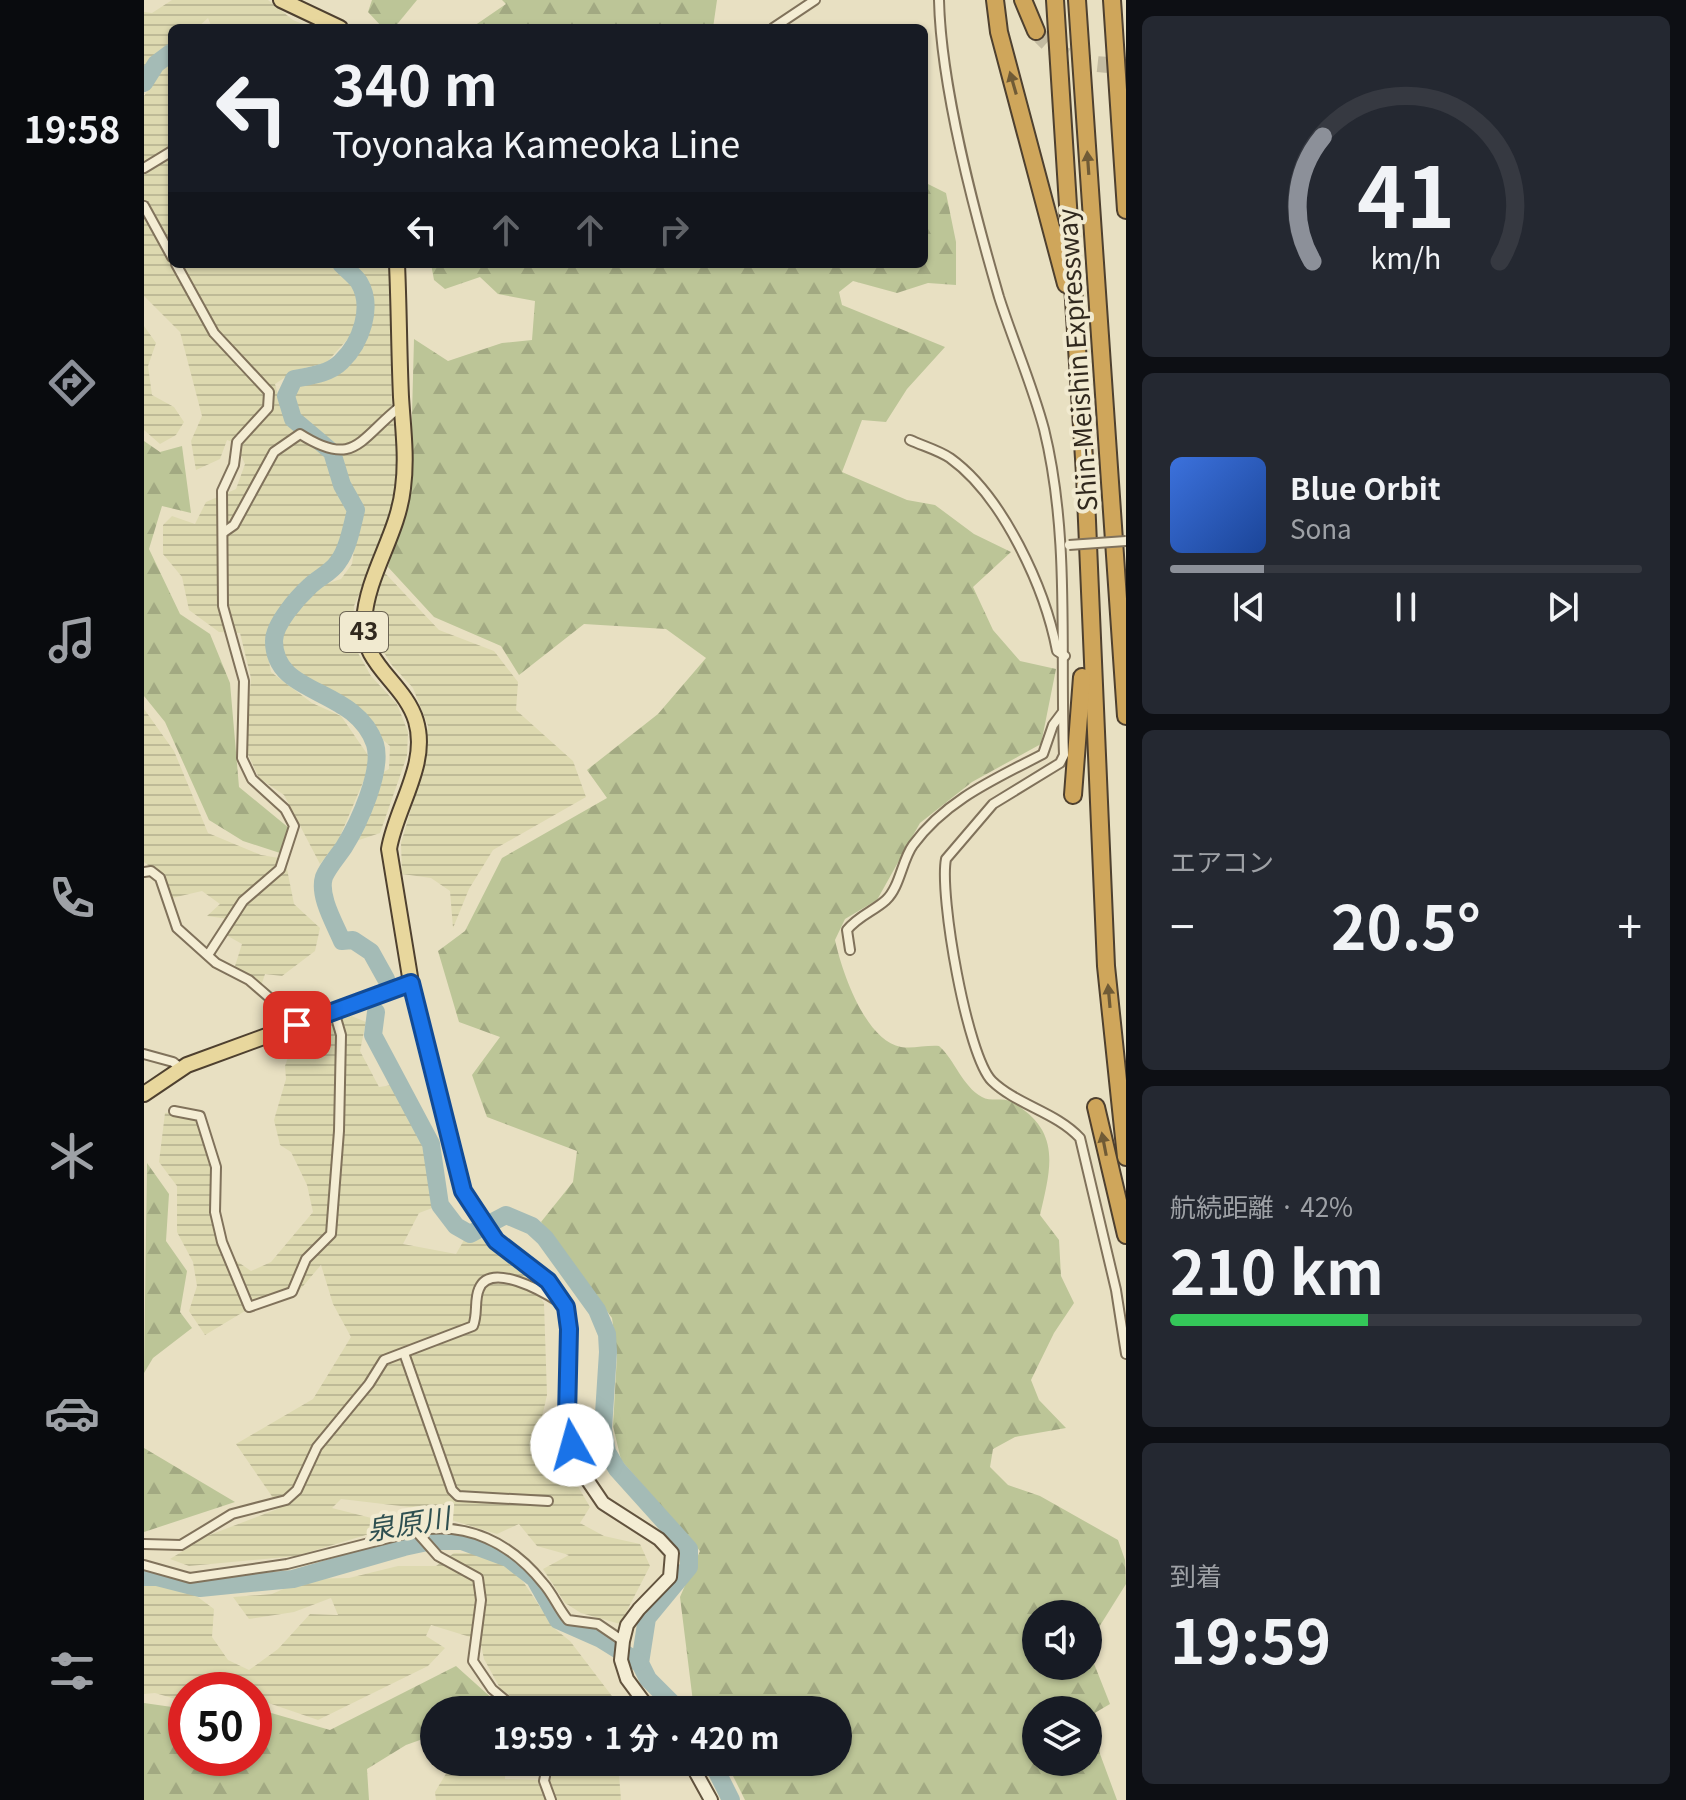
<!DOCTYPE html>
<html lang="ja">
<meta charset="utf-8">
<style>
body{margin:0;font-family:Georgia,"Noto Sans JP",serif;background:#242831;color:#f1f3f6;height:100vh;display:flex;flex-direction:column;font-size:30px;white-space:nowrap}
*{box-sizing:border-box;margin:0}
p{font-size:26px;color:#9ea1a6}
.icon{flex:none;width:44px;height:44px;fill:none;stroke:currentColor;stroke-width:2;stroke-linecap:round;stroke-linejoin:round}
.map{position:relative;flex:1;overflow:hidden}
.panel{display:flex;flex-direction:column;gap:16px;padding:16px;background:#0d0f14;width:560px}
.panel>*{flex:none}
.hud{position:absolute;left:24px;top:24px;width:760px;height:244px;border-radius:12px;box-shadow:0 2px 6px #0004;background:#171b24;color:#f1f3f6;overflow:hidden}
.controls{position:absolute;left:878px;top:1600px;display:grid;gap:16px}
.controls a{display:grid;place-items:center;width:80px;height:80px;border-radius:50%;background:#171b24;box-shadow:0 2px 6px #0004;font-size:40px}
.speed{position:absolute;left:24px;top:1672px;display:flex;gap:16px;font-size:40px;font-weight:700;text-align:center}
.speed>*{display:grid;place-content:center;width:104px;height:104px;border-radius:50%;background:#171b24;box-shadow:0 2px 6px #0004;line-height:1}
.speed .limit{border:12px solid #d22;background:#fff;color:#111}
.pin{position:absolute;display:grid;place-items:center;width:68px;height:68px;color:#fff;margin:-34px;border-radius:16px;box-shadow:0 4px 12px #0006}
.me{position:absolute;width:88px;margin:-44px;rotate:353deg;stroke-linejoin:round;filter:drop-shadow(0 0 6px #0008)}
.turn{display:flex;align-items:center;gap:28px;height:168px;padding:0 32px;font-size:36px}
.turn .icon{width:104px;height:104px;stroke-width:2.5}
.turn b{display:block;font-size:56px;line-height:68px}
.lanes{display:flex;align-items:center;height:76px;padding:0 32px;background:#0003;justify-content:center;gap:40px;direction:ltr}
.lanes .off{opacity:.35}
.big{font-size:60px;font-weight:700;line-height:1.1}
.panel .card{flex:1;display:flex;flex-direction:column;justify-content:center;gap:12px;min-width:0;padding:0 28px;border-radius:12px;background:#242831}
.panel .dial{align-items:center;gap:0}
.dial svg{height:208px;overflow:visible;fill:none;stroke:#363941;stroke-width:7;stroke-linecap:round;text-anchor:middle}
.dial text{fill:#f1f3f6;stroke:none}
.song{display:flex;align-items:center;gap:24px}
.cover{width:96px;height:96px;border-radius:12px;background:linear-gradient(135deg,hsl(220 70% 55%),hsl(220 70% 35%))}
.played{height:8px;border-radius:4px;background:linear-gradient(90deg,#8c9099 20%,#363941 20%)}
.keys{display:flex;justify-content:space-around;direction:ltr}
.heat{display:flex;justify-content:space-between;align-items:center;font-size:44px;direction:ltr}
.charge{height:12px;border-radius:6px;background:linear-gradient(90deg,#34c759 42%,#363941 0)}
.trip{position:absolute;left:276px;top:1696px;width:432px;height:80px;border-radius:40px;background:#171b24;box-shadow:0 2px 6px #0004;font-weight:700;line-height:80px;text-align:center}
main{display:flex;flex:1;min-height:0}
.dock{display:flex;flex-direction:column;width:144px;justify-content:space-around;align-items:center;background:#090b0e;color:#9ea1a6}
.dock .icon{width:56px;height:56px}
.dock .selected{color:#8c9099}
.dock b{font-size:36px;color:#f1f3f6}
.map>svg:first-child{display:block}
.farmland{fill:url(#farmland-rules)}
.forest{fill:url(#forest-firs);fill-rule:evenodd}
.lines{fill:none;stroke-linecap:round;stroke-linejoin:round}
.river{stroke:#a4bbb6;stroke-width:18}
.highway-tunnel{stroke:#c3bba1;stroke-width:16;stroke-dasharray:16 8;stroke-linecap:butt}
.street-casing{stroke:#80725b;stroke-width:12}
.secondary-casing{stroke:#62533e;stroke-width:16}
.primary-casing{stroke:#4e402f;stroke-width:18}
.highway-casing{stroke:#4e402f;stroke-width:20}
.street{stroke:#f4edd4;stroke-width:8}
.secondary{stroke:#f4edd4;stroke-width:12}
.primary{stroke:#e8d79d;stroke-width:14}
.highway{stroke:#cfa65b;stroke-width:16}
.street-bridge-casing{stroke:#80725b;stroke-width:12;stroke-linecap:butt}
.street-bridge{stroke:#f4edd4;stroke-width:8}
.oneway{fill:#705b36}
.route-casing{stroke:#114b97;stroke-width:20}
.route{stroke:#1a73e8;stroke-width:14}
.labels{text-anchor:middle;stroke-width:8;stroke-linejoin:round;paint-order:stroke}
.shield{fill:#f1ead0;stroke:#6b6353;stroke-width:2}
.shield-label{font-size:24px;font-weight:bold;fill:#31291e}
.street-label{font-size:26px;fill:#31291e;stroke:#f1ead0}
.water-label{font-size:28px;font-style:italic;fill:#2e4f50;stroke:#f1ead0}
</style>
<main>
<nav class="dock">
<b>19:58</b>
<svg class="icon selected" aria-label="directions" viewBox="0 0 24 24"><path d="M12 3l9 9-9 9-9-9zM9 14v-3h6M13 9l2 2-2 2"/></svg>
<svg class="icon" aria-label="music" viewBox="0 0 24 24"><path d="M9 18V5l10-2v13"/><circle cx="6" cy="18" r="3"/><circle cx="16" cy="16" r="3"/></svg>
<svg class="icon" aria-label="phone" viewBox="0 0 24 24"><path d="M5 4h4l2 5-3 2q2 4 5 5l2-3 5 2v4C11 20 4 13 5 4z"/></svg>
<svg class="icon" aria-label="climate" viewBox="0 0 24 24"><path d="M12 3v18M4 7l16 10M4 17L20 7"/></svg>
<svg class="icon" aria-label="car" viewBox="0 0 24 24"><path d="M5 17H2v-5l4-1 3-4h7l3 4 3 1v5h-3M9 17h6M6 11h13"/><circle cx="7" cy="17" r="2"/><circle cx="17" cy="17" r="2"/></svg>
<svg class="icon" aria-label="filters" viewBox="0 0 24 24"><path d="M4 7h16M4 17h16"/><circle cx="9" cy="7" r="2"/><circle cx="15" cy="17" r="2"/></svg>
</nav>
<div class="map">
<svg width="982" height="1800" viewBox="0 0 982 1800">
<defs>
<pattern id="farmland-rules" width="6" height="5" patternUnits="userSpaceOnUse" patternTransform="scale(2)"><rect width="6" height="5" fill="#ddd9b0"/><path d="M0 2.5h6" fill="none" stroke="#beba97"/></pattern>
<pattern id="forest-firs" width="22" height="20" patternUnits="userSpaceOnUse" patternTransform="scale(2)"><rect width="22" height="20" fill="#bcc597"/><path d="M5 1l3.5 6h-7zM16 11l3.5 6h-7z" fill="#a2a982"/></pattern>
</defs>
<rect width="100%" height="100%" fill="#e8e0c2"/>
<g class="farmland">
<polygon points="28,0 124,0 149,20 168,28 68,28 64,18 53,28 28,28 28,48 7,64 0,75 0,12 8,13"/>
<polygon points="28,56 28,264 193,264 209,282 215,305 211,331 182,363 152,370 131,384 139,414 179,454 204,507 195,548 134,618 122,646 127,672 168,703 197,716 228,761 194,841 176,864 140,795 115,778 101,748 107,678 96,633 75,632 45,610 38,577 19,554 19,525 28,516 51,524 62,502 92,489 101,464 91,443 83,440 76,459 52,470 47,441 58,416 36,332 0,296 0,96"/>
<polygon points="203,264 245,264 248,413 257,475 232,556 210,606 209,644 227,676 253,704 264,732 263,756 236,833 215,840 212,831 234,775 245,769 246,746 237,738 232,742 222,721 203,704 150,675 136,650 136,635 143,619 169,588 197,579 208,564 215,514 197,475 192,447 162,426 152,413 146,395 153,383 195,371 219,335 226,305 216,278"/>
<polygon points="0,326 12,343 4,366 8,395 30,407 40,422 32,435 16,444 0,430"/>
<polygon points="240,572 295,630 350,651 374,682 372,710 429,761 442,797 349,850 325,889 309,928 306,891 287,878 258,874 257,843 278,772 284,726 269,688 247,664 230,636 228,609"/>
<polygon points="0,709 30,751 64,833 117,855 141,859 150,904 176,928 171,951 138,976 121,974 117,986 91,966 98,944 82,935 85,919 63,916 76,904 58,891 28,898 22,878 0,862"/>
<polygon points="205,1015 222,1022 216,1051 235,1087 249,1085 269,1118 281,1155 291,1207 275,1213 259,1244 312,1254 320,1240 340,1239 382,1276 400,1303 403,1395 398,1417 408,1442 446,1507 436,1523 460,1536 496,1544 506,1566 476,1624 437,1613 421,1603 399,1569 425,1555 393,1546 375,1524 353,1534 265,1507 197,1499 188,1508 255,1525 152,1556 45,1566 26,1559 63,1536 136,1508 92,1444 169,1399 207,1337 189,1304 177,1265 154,1292 111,1305 61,1335 45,1311 53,1286 49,1262 33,1232 33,1186 15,1162 21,1113 49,1109 64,1142 70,1176 66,1216 84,1255 107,1271 127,1262 169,1212 163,1185 147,1152 136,1145 130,1120 142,1079 141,1066 146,1052 155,1054 170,1025"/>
<polygon points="310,1553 342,1553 374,1574 411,1629 426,1641 474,1704 474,1710 384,1710 356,1688 340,1659 336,1640 287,1625 282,1636 301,1648 284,1666 174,1720 110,1698 110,1690 42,1690 42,1702 11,1693 0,1694 0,1582 43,1589 70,1609 68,1637 84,1660 105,1670 134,1649 166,1614 194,1615 187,1598 150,1612 105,1619 89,1597 128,1594 162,1579 205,1578 254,1566 292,1566"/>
<polygon points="309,1762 361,1762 361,1779 393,1780 407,1779 410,1762 474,1762 477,1800 292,1800 291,1792"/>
</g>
<g class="forest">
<polygon points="228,0 273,0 250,28 239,28 224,12"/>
<polygon points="358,0 573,0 569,28 327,28 362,4"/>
<path d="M780 182 802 193 812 242V285L784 283 753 293 709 281 695 292 698 305 801 347 763 389 742 422 718 420 698 472 763 500 791 505 830 534 867 552 829 587 849 630 876 661 912 669 897 744 828 782 776 823 733 900 701 919 691 940C698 972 721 1040 757 1047 768 1049 783 1045 795 1046 811 1060 818 1086 838 1097 846 1102 859 1097 868 1102 918 1131 907 1167 896 1215L915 1240 917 1276 930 1303 910 1333 887 1380 895 1400 922 1428 871 1437 849 1449 846 1467 864 1485 896 1496 974 1540 981 1560 982 1584 952 1632 947 1656 966 1704 949 1714 956 1754 973 1800H601L582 1762H694V1710H550L536 1597 556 1551 477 1460 469 1426 473 1355 468 1318 397 1222 429 1182 433 1151 343 1117 328 1075 356 1037 315 1022 294 951 321 931 358 858 463 798 443 770 514 714 562 658 522 629 440 624 375 675 357 646 290 617 244 567 266 490 270 339 304 361 358 343 388 340 391 301 354 294 336 277 301 289 290 280 287 264H780ZM892 1614H944V1666H892ZM892 1710H944V1762H892Z"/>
<polygon points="0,441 16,452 38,446 47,513 18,506 5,549 36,614 66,634 86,683 95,787 151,833 136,853 99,841 65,820 21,722 0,696"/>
<polygon points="3,1163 25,1194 22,1241 43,1271 36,1312 48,1328 9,1358 0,1373"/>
<polygon points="0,1448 91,1502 0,1532"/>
<polygon points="312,1666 361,1710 290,1710 290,1735 262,1745 223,1769 225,1800 0,1800 0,1703 42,1709 42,1758 110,1758 110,1708 186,1730"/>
</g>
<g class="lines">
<g class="river">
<polyline points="0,83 12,64 28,52"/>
<path d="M197 264C203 270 211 276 215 282 230 307 217 343 197 362 185 374 165 376 150 379L142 396 149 419 188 452 198 485 212 510C208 526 204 549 194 562 188 572 174 578 166 586 154 597 130 624 130 641 130 697 211 686 231 744 239 770 215 823 200 847 194 856 184 867 180 877 174 896 191 924 198 941L209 940 227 952 242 979"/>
<polyline points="232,1012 229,1035 287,1144 296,1205 312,1226 326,1234 362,1215 388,1226 401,1238 453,1310 463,1334 464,1352 459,1429 463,1452 473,1469 545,1549 545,1567 503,1618 496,1663 504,1679 535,1710"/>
<polyline points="0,1577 13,1577 56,1588 149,1579 260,1547 288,1541 318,1541 364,1558 391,1579 414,1620 457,1639 494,1662"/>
<polyline points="568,1762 587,1800"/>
</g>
<path class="highway-tunnel" d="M892 31C916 61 945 66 982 65"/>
<g class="street-casing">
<g id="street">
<path d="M795 0C797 88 830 211 855 297 869 341 888 384 900 429 926 535 916 646 920 755L916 763 849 804 802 859C795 895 823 1056 848 1081 873 1105 912 1112 936 1138L972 1290 982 1354"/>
<polyline points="629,28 671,0"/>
<polyline points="0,168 28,151"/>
<polyline points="0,206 28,257"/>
<polyline points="32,264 70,333 125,392 124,408 93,442 90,465 78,491 79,606 100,681 98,758 108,779 141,809 150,826 136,869 99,901 64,955"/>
<path d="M766 440C779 446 794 450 806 458 859 496 901 588 913 651L921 656"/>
<path d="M80 532 90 525 130 452 156 434C211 469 215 439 257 406"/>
<polyline points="0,872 7,871 16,878 33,928 72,963 105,980 127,999 137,1030"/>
<path d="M706 950 703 930C714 916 730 911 742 900 756 887 758 860 769 845 802 800 851 779 899 754L909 725 918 713"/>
<polyline points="0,1054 29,1062 38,1069"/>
<polyline points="30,1111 56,1116 72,1167 71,1212 78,1242 105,1307 148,1292 162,1259 187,1234 195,1131 197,1035 190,1011"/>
<polyline points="260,1353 308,1490 314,1496 404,1501"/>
<path d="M272 1531C323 1521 367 1543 399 1583 409 1594 414 1608 424 1620L454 1624 479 1641"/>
<path d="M0 1544 37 1545 88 1514 142 1500 153 1490 173 1447 225 1384 240 1360 329 1326C334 1314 330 1300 335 1289 346 1261 400 1292 415 1302"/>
<polyline points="0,1565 46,1578 143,1564 272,1531 294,1556 334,1578 337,1600 329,1661 348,1689 373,1710"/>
<polyline points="404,1762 400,1781 407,1800"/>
</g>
</g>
<g class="secondary-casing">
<g id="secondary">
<polyline points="267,983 319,1191 352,1241 404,1281 422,1307 425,1329 423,1417 438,1472 459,1503 515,1539 528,1553 526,1577 495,1609 483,1625 479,1641 477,1660 483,1679 506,1710"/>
<polyline points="546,1762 567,1800"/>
</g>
</g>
<g class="primary-casing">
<g id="primary">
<polyline points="137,0 196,28"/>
<path d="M0 1094 43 1065 267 983 245 849C252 807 285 764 272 721 261 683 216 664 220 621 223 574 254 535 259 488 263 458 259 428 257 397 255 353 255 308 253 264"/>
</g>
</g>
<g class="highway-casing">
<g id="highway">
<polyline points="851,0 855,32 922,284"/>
<polyline points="879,0 892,31"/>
<polyline points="911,0 941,474 962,966 982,1157"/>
<polyline points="933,0 982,716"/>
<polyline points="968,0 982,210"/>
<polyline points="929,795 938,677"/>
<polyline points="952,1107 982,1235"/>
</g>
</g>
<use href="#street" class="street"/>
<use href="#secondary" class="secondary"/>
<use href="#primary" class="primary"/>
<use href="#highway" class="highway"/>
<g class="street-bridge-casing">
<polyline id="street-bridge" points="925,545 982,541"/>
</g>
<use href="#street-bridge" class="street-bridge"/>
</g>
<defs><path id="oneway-solid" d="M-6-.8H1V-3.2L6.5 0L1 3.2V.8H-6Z" transform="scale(2)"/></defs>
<g class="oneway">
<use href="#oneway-solid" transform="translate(869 83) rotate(-106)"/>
<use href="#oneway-solid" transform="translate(944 163) rotate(-94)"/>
<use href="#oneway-solid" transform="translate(965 996) rotate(-95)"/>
<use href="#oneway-solid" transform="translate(960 1144) rotate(-101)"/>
</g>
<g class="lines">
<g class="route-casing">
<polyline id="route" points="153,1025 267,983 319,1191 352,1241 404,1281 422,1307 425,1329 423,1417 428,1445"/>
</g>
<use href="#route" class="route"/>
</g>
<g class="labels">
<rect class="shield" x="196" y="612" width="48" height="40" rx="6"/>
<g class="shield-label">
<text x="220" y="640">43</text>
</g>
<g class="street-label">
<text transform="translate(934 360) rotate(-94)" y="9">Shin-Meishin Expressway</text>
</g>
<g class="water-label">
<text transform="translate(264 1524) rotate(-9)" y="10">泉原川</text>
</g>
</g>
</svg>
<div class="controls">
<a><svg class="icon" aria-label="sound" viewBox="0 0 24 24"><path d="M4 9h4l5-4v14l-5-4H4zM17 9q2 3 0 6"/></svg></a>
<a><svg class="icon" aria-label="layers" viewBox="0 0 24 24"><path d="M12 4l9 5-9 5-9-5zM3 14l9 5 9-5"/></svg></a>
</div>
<div class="speed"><div class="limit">50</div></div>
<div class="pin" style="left:153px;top:1025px;background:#d93025"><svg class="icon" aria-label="arrive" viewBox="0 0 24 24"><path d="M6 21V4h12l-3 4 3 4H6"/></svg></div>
<svg class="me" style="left:428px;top:1445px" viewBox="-20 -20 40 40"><circle r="19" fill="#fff"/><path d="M0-13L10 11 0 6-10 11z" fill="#1a73e8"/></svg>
<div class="trip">19:59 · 1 分 · 420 m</div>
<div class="hud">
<div class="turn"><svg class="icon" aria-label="left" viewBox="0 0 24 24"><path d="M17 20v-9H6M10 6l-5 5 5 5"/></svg><div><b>340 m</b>Toyonaka Kameoka Line</div></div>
<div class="lanes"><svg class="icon" aria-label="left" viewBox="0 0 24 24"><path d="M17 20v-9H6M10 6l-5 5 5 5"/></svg><svg class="icon off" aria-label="ahead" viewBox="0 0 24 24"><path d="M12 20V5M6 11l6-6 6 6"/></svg><svg class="icon off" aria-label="ahead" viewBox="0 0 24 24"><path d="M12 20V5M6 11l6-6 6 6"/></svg><svg class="icon off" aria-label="right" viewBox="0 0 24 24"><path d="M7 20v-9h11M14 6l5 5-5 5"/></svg></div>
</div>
</div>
<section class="panel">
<div class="card dial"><svg viewBox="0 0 100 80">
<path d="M14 69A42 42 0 1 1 86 69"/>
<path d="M14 69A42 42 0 0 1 18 21" stroke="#8c9099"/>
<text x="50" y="56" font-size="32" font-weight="700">41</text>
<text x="50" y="72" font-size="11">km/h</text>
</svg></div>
<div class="card">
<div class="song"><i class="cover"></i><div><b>Blue Orbit</b><p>Sona</p></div></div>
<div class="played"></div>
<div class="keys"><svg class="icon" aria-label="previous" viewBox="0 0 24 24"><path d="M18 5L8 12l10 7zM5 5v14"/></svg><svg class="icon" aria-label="pause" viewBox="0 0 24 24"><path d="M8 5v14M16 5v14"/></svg><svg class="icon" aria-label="next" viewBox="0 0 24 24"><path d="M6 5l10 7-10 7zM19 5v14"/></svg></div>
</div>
<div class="card"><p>エアコン</p>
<div class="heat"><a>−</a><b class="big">20.5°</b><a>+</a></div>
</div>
<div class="card"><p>航続距離 · 42%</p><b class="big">210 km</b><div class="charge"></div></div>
<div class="card"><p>到着</p><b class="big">19:59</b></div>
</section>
</main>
